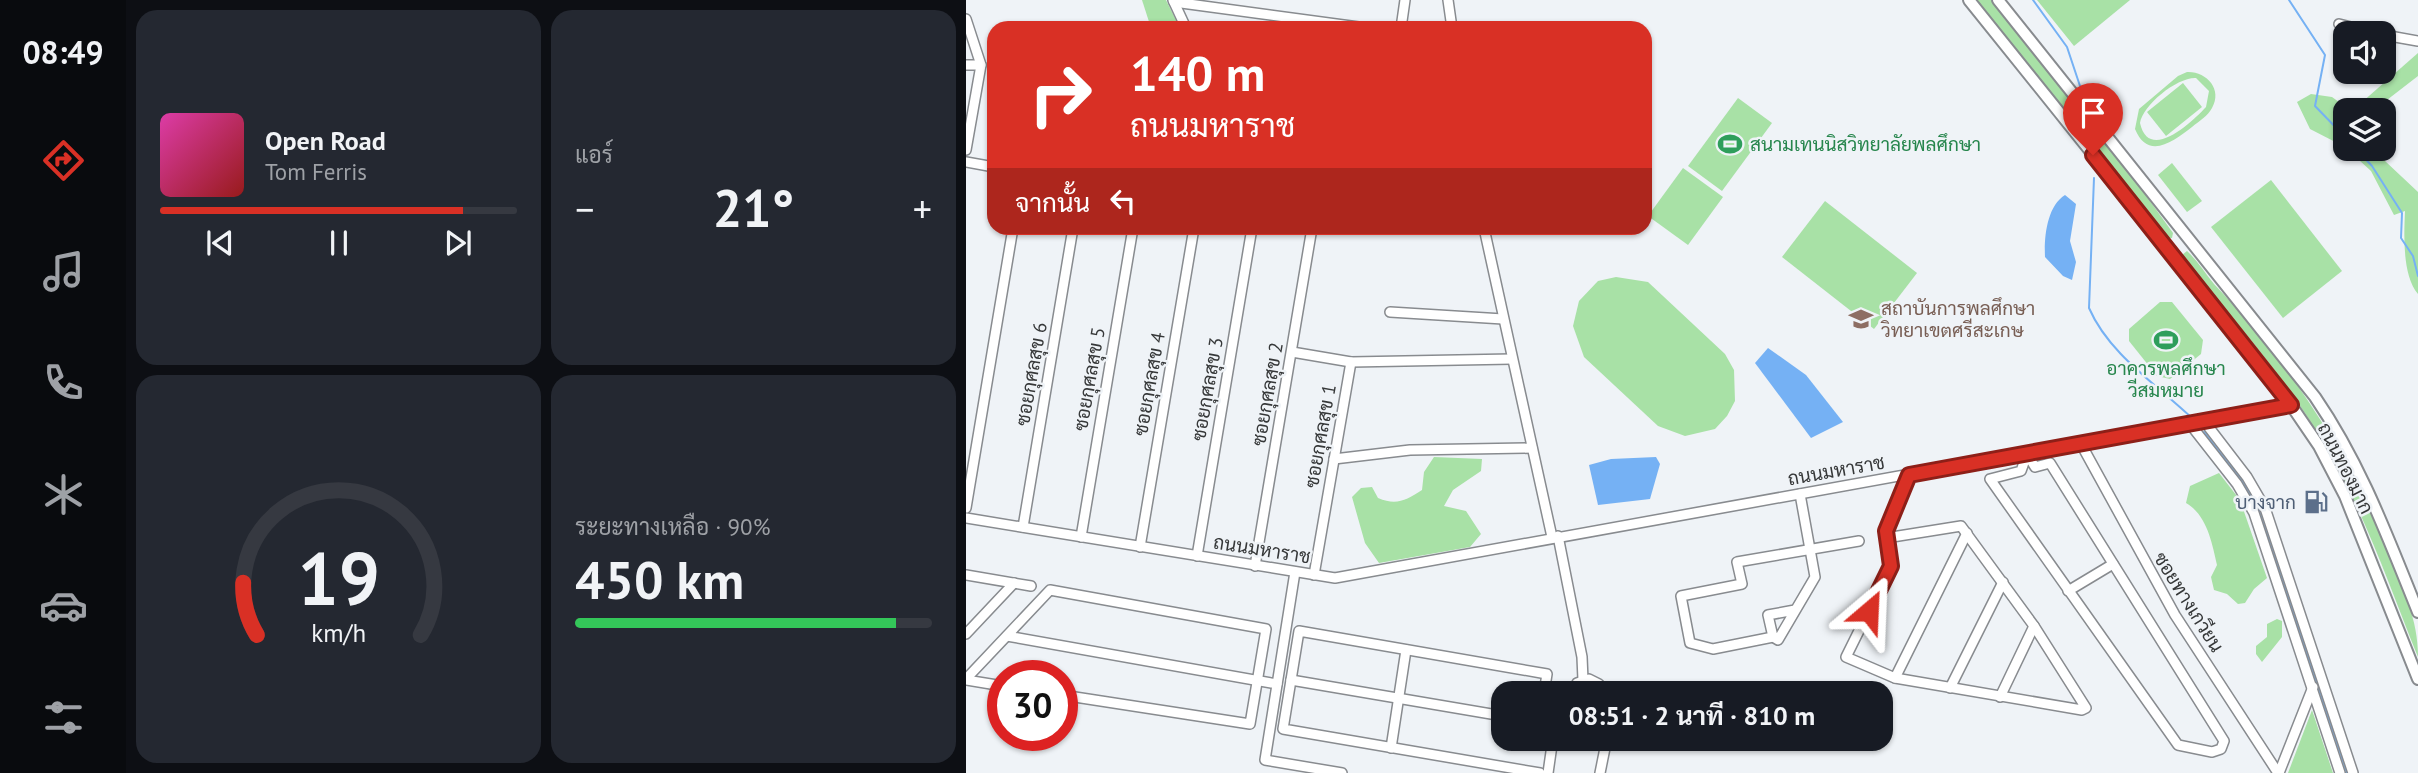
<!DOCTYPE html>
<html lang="th">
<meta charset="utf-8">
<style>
body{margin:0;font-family:"PT Sans",Sarabun,sans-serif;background:#242831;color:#f1f3f6;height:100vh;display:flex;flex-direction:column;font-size:26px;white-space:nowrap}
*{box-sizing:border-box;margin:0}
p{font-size:23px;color:#9ea1a6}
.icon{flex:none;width:38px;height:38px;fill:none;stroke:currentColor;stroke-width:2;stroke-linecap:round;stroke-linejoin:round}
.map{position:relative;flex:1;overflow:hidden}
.details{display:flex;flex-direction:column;gap:10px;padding:10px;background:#0d0f14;width:840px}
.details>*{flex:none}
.banner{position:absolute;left:21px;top:21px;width:665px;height:214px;border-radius:21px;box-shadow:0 2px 5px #0004;background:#d93025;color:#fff;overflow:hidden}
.fabs{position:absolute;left:1367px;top:21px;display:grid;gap:14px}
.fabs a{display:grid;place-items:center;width:63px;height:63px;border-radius:14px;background:#171b24;box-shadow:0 2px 5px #0004;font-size:35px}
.speed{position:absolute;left:21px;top:660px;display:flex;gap:14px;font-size:35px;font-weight:700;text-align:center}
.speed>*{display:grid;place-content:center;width:91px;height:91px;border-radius:50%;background:#171b24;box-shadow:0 2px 5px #0004;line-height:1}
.speed .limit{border:10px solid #d22;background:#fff;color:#111}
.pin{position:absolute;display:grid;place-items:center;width:60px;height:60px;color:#fff;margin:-72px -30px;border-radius:50% 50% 50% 0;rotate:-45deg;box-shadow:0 0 7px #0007}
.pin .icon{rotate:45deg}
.me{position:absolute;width:77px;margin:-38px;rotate:26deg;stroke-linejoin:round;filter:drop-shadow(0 0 5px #0008)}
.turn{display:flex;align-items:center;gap:24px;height:147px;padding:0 28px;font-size:32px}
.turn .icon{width:91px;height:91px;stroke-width:2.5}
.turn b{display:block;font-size:49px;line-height:60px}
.then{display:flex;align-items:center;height:66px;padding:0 28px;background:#0003;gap:14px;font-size:26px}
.big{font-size:52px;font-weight:700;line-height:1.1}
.details .card{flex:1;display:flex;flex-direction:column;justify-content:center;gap:10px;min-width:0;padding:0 24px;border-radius:21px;background:#242831}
.details .dial{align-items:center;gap:0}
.dial svg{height:182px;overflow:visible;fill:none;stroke:#363941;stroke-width:7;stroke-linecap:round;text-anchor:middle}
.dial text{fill:#f1f3f6;stroke:none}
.song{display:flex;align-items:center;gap:21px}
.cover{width:84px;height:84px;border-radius:10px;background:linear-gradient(135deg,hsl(320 70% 55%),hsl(0 70% 35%))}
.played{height:7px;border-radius:4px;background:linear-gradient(90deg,#d93025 85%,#363941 85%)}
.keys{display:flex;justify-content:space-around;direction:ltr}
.heat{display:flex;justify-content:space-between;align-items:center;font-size:38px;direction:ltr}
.charge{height:10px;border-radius:5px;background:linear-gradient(90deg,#34c759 90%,#363941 0)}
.details .tiles{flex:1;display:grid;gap:10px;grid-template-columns:repeat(2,1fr)}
.trip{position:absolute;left:525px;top:681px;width:402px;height:70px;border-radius:21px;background:#171b24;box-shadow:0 2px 5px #0004;font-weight:700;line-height:70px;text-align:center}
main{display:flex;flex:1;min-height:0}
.tabs{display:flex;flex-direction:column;width:126px;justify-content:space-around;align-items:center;background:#090b0e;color:#9ea1a6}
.tabs .icon{width:49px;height:49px}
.tabs .current{color:#d93025}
.tabs b{font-size:32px;color:#f1f3f6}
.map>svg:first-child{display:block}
.green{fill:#a8e1a6;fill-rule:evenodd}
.water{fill:#75b1f4}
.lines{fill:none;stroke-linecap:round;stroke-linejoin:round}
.stream{stroke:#75b1f4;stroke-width:2}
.minor-casing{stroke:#888b8f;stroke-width:12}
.major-casing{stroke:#888b8f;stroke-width:14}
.minor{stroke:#fff;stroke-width:9}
.major{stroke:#fff;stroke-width:10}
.route-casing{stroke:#8d1f18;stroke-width:18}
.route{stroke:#d93025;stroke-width:12}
.labels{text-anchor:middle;stroke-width:5;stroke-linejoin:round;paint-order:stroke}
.leisure-label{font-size:19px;fill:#27864d;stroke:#eff3f7;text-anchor:start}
.education-label{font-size:19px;fill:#785e54;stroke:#eff3f7;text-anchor:start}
.street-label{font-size:19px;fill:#363839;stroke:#eff3f7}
.service-label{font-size:19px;fill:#4e5e75;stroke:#eff3f7;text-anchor:end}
</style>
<main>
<nav class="tabs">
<b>08:49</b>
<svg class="icon current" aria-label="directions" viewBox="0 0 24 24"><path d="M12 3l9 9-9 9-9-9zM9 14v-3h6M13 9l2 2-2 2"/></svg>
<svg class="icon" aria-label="music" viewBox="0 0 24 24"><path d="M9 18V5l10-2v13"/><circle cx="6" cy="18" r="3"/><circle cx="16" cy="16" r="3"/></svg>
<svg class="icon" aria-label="phone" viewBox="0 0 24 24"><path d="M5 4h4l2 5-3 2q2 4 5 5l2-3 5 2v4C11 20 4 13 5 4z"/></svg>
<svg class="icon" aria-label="climate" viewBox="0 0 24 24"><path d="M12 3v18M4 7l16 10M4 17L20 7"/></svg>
<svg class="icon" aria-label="car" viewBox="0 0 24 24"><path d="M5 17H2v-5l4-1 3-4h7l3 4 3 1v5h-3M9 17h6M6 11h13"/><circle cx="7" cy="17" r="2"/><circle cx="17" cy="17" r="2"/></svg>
<svg class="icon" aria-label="filters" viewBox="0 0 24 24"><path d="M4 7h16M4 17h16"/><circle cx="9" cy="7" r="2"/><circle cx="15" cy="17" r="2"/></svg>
</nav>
<section class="details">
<div class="tiles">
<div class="card">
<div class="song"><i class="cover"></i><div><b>Open Road</b><p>Tom Ferris</p></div></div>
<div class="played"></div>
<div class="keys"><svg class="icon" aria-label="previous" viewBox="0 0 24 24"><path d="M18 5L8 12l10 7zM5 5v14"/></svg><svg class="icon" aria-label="pause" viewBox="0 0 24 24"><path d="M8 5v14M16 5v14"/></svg><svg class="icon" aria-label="next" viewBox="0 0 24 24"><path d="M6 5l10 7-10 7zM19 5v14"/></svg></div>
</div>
<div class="card"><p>แอร์</p>
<div class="heat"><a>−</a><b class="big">21°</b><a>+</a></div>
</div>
<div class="card dial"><svg viewBox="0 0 100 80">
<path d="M14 69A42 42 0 1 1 86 69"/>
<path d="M14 69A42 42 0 0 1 8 46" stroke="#d93025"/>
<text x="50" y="56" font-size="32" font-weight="700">19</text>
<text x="50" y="72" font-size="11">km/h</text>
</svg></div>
<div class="card"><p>ระยะทางเหลือ · 90%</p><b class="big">450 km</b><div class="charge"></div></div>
</div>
</section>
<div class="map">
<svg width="1452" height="773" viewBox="0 0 1452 773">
<rect width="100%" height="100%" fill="#eff3f7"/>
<g class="green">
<polygon points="176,0 200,0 214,28 185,28"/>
<polygon points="1009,0 1025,0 1158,165 1207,233 1206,238 1201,238"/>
<polygon points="1071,0 1164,0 1108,46"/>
<polygon points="1452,53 1452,76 1408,110 1387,110"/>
<path d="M1221 72C1240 71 1257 89 1246 108 1242 116 1233 121 1226 127 1208 141 1182 161 1169 129L1173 109 1212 76ZM1230 78 1243 91 1240 107C1226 122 1183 163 1174 123 1177 105 1211 77 1230 78Z"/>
<polygon points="1217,83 1236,107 1200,136 1181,112"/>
<polygon points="1345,94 1366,97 1384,110 1379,110 1379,147 1344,129 1331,102"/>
<polygon points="772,98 806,123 756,191 722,166"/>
<path d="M1381 149H1412L1419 161 1452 192V294C1436 275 1438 235 1439 211L1428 215 1405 171Z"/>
<polygon points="1206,163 1236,201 1221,212 1192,175"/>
<polygon points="717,168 757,197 722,245 682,216"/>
<polygon points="1305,180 1376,271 1317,318 1245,227"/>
<polygon points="859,201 951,273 908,329 816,257"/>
<path d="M1221 251C1231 260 1239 273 1248 284 1328 369 1379 448 1423 556 1437 592 1452 617 1452 657 1424 588 1400 516 1362 451 1323 381 1268 320 1217 258L1216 255Z"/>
<polygon points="650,277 682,282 759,354 768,370 769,401 761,416 749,429 719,436 692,426 618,357 607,326 613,301 632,281"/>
<polygon points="1194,302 1206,302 1237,340 1235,354 1204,379 1191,376 1163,341 1163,329"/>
<path d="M468 457 516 459 515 471 487 490 478 506 500 511 515 534 504 547 413 563 399 543 386 497 395 488 406 487 412 498C431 506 440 500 456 490L458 472Z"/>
<path d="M1253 473 1274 500 1301 578 1288 589 1279 603 1272 604 1261 594 1248 590 1245 577 1251 565C1246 543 1241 515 1220 503L1224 486Z"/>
<polygon points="1311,619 1316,621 1316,637 1296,662 1290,654 1290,646 1301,637 1301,624"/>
<polygon points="1346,710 1367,773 1322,773"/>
</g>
<g class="water">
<path d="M1099 195 1110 204 1104 241 1110 262 1106 280 1097 276 1079 257C1078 237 1081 206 1099 195Z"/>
<polygon points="802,348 840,375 877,422 845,438 789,363"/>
<polygon points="690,457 694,464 684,499 632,505 623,465 645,459"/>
</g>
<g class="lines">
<g class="stream">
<polyline points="1067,0 1101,47 1114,86"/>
<polyline points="1323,0 1359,55 1349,106 1379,137"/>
<polyline points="1390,149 1406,166 1436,213 1435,238 1447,256 1452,276"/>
<path d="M1128 178 1123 308C1143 354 1190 384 1226 418"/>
<polyline points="1238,432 1276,481 1293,511 1381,773"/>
</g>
<g class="minor-casing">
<g id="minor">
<polyline points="207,0 220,28"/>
<polyline points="482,0 486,28"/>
<polyline points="208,2 400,28"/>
<polyline points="0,19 15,65 0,150"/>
<polyline points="1373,24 1409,33"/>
<polyline points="435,28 439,0"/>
<polyline points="1418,35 1452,41"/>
<polyline points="0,65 15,65"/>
<polyline points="0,162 28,167"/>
<polyline points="518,228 586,537"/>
<polyline points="424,312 537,319"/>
<polyline points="326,352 385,362 348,575"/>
<polyline points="385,362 546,359"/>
<polyline points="1238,421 1281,477 1299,508 1387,773"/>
<polyline points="1224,424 1271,484 1288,513 1374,773"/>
<polyline points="1115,444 1209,615 1312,773"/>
<polygon points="1061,454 1069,467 1084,463 1258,741 1255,749 1246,752 1212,745 1024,479 1055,471"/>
<polyline points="368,459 444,450 566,448"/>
<polyline points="0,508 47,228"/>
<polyline points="0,518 369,578 1325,405"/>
<polyline points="57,527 107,228"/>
<polyline points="592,536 616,657 617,680"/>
<polyline points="115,537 167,228"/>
<polyline points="920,538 995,526 1068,626 1120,708 1116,710 929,678 880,657 925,566 920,531 943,475"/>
<polyline points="174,547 228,228"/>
<polyline points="231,556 286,228"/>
<polyline points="289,566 346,228"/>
<polyline points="329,572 299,760 376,773"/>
<polyline points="0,575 65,586"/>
<polyline points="1102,591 1147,564"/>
<polyline points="829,610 802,615 807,637 812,640 849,577 834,494"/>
<polyline points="0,634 48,583"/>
<polyline points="41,636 311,684"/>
<polyline points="807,637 747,649 724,643 715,596 776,584 771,562 893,541"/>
<polyline points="929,678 1001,533"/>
<polyline points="0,679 84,590 300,629 284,724 96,695"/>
<polyline points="0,680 37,686"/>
<polyline points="325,680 537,716"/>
<polyline points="984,688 1037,582"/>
<polyline points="607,693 611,683 623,679 633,684 636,693"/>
<polyline points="1034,697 1068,626"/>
<polyline points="425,748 440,650"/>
<polyline points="574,773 317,729 333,631 581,674 578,693"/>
<polyline points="582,773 587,738"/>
<polyline points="634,773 641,738"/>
<polyline points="1313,773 1347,687"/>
</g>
</g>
<g class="major-casing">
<g id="major">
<polyline points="1003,0 1203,249 1325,405 1353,446 1379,496 1452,679"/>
<path d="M1032 0 1349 397C1395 464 1422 538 1452 612"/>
</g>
</g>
<use href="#minor" class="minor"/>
<use href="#major" class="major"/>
</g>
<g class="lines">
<g class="route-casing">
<polyline id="route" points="903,611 925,566 920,531 943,475 1325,405 1127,155"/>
</g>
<use href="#route" class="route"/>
</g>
<defs>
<g id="stadium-bare" transform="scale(1.89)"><path d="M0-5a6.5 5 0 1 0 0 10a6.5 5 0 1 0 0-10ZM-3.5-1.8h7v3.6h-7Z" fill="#2e9e5b" stroke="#eff3f7" stroke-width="2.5" paint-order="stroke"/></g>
<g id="university-bare" transform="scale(1.89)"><path d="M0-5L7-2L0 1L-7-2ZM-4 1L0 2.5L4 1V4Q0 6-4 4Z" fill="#8d6e63" stroke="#eff3f7" stroke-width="2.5" paint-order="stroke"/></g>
<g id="fuel-bare" transform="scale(1.89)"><path d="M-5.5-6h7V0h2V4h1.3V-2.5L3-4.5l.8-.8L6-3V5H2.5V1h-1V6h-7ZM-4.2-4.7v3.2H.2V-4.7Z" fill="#5c6f8a" stroke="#eff3f7" stroke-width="2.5" paint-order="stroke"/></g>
</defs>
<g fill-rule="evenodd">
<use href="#stadium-bare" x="764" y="144"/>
<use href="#university-bare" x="895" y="319"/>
<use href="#stadium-bare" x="1200" y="340"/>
<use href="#fuel-bare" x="1350" y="502"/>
</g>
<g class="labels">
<g class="leisure-label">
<text x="784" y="151">สนามเทนนิสวิทยาลัยพลศึกษา</text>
<text x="1200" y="375" text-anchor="middle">อาคารพลศึกษา<tspan x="1200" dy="22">วีสมหมาย</tspan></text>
</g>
<g class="education-label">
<text x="915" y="315">สถาบันการพลศึกษา<tspan x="915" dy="22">วิทยาเขตศรีสะเกษ</tspan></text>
</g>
<g class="street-label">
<text transform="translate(65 374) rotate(-80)" y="7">ซอยกุศลสุข 6</text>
<text transform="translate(123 379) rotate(-80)" y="7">ซอยกุศลสุข 5</text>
<text transform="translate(183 384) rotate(-80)" y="7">ซอยกุศลสุข 4</text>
<text transform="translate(241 389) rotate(-80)" y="7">ซอยกุศลสุข 3</text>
<text transform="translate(301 394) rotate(-80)" y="7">ซอยกุศลสุข 2</text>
<text transform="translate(354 436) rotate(-80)" y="7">ซอยกุศลสุข 1</text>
<text transform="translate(1380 468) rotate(63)" y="7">ถนนทองมาก</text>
<text transform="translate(870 470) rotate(-10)" y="7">ถนนมหาราช</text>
<text transform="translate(296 549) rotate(9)" y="7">ถนนมหาราช</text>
<text transform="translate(1223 602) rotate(58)" y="7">ซอยทางเกวียน</text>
</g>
<g class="service-label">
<text x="1330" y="509">บางจาก</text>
</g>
</g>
</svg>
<div class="fabs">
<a><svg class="icon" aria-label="sound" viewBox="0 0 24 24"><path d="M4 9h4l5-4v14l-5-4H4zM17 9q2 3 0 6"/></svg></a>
<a><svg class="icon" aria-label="layers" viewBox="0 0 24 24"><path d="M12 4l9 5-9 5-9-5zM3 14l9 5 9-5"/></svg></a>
</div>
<div class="speed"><div class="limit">30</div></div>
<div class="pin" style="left:1127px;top:155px;background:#d93025"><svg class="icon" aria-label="arrive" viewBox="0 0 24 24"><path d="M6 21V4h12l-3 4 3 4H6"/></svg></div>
<svg class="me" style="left:903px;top:611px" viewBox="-20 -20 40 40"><path d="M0-17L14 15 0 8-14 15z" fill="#d93025" stroke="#fff" stroke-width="4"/></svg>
<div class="trip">08:51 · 2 นาที · 810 m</div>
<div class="banner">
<div class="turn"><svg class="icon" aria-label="right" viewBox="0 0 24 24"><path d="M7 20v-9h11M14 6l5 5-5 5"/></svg><div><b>140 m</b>ถนนมหาราช</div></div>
<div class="then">จากนั้น<svg class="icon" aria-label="left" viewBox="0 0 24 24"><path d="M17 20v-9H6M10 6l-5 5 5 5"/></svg></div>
</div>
</div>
</main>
